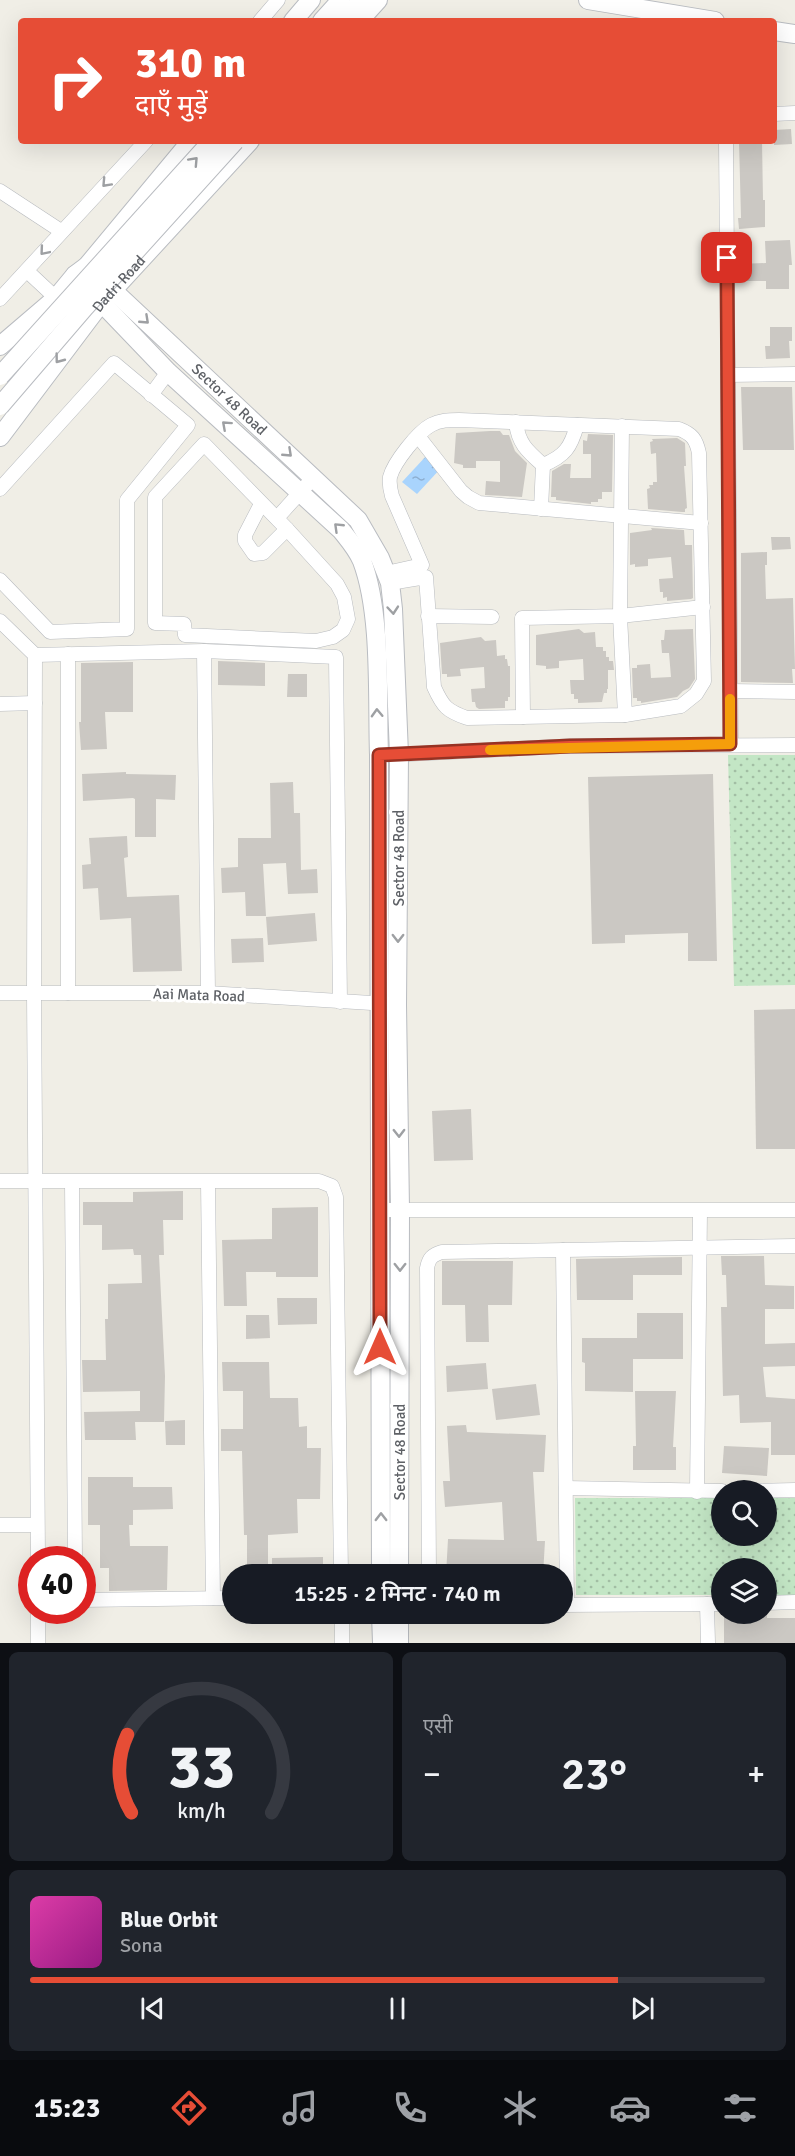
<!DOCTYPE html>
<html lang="hi">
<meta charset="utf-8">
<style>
body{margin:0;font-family:Signika,"Noto Sans Devanagari",sans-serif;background:#20242c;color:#f1f3f6;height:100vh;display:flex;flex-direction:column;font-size:22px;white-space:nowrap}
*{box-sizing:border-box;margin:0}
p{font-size:20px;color:#9ea1a6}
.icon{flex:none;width:33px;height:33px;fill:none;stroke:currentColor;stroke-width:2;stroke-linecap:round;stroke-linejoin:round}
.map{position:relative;height:1643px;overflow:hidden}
.side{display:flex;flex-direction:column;gap:9px;padding:9px;background:#0d0f14;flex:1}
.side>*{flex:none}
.top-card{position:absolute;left:18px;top:18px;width:759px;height:126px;border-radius:6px;box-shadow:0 6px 24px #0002;background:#e64d36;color:#fff;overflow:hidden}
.tools{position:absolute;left:711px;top:1480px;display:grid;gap:12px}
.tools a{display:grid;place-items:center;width:66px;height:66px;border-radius:50%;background:#171b24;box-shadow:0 6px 24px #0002;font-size:30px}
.speed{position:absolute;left:18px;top:1546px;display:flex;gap:12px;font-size:30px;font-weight:700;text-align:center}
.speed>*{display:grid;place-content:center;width:78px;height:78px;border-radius:50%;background:#171b24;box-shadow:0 6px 24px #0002;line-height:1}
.speed .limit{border:9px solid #d22;background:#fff;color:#111}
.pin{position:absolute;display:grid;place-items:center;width:51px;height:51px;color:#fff;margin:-26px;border-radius:12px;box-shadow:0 3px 9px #0006}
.me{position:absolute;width:66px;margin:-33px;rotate:0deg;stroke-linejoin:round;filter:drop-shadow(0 0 4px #0008)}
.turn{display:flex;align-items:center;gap:21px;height:126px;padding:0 18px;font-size:27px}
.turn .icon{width:78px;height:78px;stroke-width:2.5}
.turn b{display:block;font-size:42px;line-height:51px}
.big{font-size:45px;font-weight:600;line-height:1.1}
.side .tile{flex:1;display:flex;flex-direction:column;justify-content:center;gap:9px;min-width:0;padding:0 21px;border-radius:9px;background:#20242c}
.side .dial{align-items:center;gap:0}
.dial svg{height:156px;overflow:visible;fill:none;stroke:#363941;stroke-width:7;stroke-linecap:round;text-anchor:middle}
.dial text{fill:#f1f3f6;stroke:none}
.song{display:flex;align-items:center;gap:18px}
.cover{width:72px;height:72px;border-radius:9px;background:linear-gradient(135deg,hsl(320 70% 55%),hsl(310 70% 35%))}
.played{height:6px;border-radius:3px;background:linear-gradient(90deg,#e64d36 80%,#363941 80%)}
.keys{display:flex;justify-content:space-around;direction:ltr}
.heat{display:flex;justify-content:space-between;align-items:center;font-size:33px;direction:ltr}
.side .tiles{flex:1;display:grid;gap:9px;grid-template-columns:1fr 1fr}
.tile:last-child{grid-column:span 2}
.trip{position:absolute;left:222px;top:1564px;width:351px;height:60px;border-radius:30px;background:#171b24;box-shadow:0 6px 24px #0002;font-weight:600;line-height:60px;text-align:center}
.dock{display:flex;height:96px;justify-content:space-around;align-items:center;background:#090b0e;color:#9ea1a6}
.dock .icon{width:42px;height:42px}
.dock .selected{color:#e64d36}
.dock b{font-size:27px;color:#f1f3f6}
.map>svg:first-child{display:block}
.park{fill:url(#park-dots)}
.water{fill:url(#water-ripples)}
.building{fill:#cbc8c3}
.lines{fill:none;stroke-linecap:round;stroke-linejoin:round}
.street-casing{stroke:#b8bbbf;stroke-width:15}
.secondary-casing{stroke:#b9bcc1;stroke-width:20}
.street{stroke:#fff;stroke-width:14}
.secondary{stroke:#fff;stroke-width:18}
.secondary-bridge-casing{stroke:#b9bcc1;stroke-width:20;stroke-linecap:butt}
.secondary-bridge{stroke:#fff;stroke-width:18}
.oneway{stroke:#9ea0a3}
.route-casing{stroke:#963223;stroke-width:15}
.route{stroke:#e64d36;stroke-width:10}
.slow{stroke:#f59e0b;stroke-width:10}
.labels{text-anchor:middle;stroke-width:6;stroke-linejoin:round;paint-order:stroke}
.street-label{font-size:15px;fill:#5e6166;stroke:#fff}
</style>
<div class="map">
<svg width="795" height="1643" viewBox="0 0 795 1643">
<defs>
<pattern id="park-dots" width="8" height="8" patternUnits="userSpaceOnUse" patternTransform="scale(1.5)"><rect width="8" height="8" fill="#c3e6c5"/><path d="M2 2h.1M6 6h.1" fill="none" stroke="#a2bea4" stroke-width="1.8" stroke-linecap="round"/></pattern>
<pattern id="water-ripples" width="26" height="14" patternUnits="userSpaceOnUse" patternTransform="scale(1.5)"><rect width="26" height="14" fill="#a9d4fd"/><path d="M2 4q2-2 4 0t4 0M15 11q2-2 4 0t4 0" fill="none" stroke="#8dafd1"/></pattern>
</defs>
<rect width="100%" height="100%" fill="#f0eee6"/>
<g class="park">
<polygon points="728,755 795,755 795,985 734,986"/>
<polygon points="575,1498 721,1498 722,1536 766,1536 767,1498 795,1498 795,1595 767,1595 766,1569 722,1569 721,1595 576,1595"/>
</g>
<polygon class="water" points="428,454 442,467 417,494 402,482"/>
<g class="building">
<polygon points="791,129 792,144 774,145 774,130"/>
<polygon points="739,141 762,141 763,200 765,200 765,227 739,229 738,218 741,218"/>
<polygon points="790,240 792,265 789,265 789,289 766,289 766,281 739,281 738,264 766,263 765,241"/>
<polygon points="770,327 792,327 792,341 789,341 790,358 766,359 765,346 770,346"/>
<polygon points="741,387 792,387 794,450 743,450"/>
<polygon points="490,431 500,431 503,435 509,435 515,451 527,463 522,497 485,495 486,481 500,482 500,461 476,461 476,468 463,468 463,465 454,463 456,433"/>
<polygon points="588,434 613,435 612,492 602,492 602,499 598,499 598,502 591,502 591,504 556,500 556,497 551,497 552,471 564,464 571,464 570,478 591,478 591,454 583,454 583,440 587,441"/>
<polygon points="677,438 685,443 686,466 684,466 687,508 685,509 685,512 682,512 648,509 647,489 650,488 649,485 653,485 653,482 657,482 656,453 651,454 650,442 653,441 652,439"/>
<polygon points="651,528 684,530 685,545 692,545 693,598 691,599 667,601 667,597 663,598 663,592 660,592 659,579 673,578 671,557 648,559 648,566 635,567 635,564 630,565 630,533 652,530"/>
<polygon points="771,537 790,537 791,549 772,550"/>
<polygon points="767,552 767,565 765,565 766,599 793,598 795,669 792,669 793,683 741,682 741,553"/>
<polygon points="579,629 584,633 595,632 596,647 603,647 603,651 606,651 606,657 609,657 609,661 613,661 614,670 608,670 608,689 607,689 607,693 604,693 602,702 578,703 578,699 574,699 574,694 571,694 570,680 584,680 583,659 559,661 559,668 546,669 546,666 536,665 536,635"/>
<polygon points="693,629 695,679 689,688 683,691 677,697 641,703 641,701 637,701 637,698 633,698 632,668 637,668 637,665 650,664 651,678 671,677 669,653 662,653 661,640 664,640 665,630"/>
<polygon points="481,637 485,641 496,640 497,656 505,655 505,659 507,659 508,666 510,666 510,697 508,697 508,701 505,701 505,708 503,708 479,709 476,707 475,702 472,702 471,689 485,688 484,667 460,669 461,676 447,677 447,674 442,674 440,643"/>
<polygon points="218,661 265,663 265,686 218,685"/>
<polygon points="133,662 133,712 105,712 107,749 81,750 79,722 81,722 81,663"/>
<polygon points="288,674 307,674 307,697 287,697"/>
<polygon points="126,772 126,774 176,775 175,800 156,799 156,837 135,837 135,799 133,798 83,801 82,774"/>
<polygon points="713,774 717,961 688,961 688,933 625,935 625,943 592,944 588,777"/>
<polygon points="293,782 294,813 300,813 301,870 317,869 318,893 288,894 286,863 263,864 266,916 246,916 245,892 222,893 221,868 238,867 238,838 271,838 270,783"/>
<polygon points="127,836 128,857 124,858 127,897 179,895 182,971 133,972 131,918 100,920 98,888 83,889 82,865 91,864 89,838"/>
<polygon points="315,913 317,941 268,945 266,917"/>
<polygon points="263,938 264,962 232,963 231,939"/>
<polygon points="795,1009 795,1149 756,1149 754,1010"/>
<polygon points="471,1109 473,1160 434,1161 432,1111"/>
<polygon points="183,1191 183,1220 163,1220 164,1255 159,1255 165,1376 164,1422 135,1422 136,1440 85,1440 84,1412 140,1411 140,1391 83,1392 82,1360 106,1360 105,1319 108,1319 108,1284 142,1283 141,1255 134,1255 133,1249 102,1250 102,1225 83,1225 83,1202 133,1202 133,1192"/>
<polygon points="318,1207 318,1277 276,1277 276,1272 246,1272 247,1306 224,1306 222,1240 272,1239 272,1208"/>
<polygon points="721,1256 764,1256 765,1285 794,1286 794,1309 765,1309 765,1344 795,1343 795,1366 763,1367 766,1397 795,1399 795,1455 771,1455 771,1422 740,1423 739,1395 723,1396 721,1307 727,1307 726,1275 722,1275"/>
<polygon points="682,1257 682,1275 633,1275 633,1300 577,1300 576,1259"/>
<polygon points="442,1261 513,1261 512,1305 488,1305 489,1342 466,1342 465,1305 442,1305"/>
<polygon points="277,1298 317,1298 317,1324 278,1325"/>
<polygon points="637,1313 683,1313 683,1359 633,1359 633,1392 585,1391 585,1363 582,1362 582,1338 637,1338"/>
<polygon points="246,1315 269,1315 270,1338 246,1339"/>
<polygon points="222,1362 269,1362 270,1398 298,1398 299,1427 307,1426 307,1448 321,1448 320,1499 297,1499 298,1533 268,1535 268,1565 247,1566 247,1535 244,1535 242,1451 221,1451 221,1429 243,1429 243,1391 223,1391"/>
<polygon points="486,1363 488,1389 447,1392 446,1366"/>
<polygon points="536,1384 540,1415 496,1420 492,1389"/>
<polygon points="635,1391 676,1391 673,1447 676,1447 676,1470 633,1470 633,1446 636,1446"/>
<polygon points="185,1420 185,1445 166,1445 165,1421"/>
<polygon points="466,1425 467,1432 546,1435 544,1472 533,1472 537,1541 545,1541 543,1575 446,1575 448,1539 504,1540 502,1502 445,1507 443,1481 450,1481 447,1426"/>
<polygon points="724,1446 769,1448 767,1476 722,1473"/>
<polygon points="88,1477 133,1477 133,1487 172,1487 173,1509 133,1510 133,1525 129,1525 130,1546 168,1546 167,1590 109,1591 109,1568 100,1568 100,1525 88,1525"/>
<polygon points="323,1557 323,1575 272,1575 272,1558"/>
<polygon points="724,1614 767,1614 767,1618 795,1618 795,1643 724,1643"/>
</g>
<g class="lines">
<g class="street-casing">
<g id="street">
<polyline points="260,21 278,0"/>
<polyline points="774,114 795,113"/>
<polyline points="726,141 731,744"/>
<polyline points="0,191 61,231"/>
<polyline points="27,271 56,298"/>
<polyline points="0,299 146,141"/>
<polyline points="728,375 795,374"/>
<polyline points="151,395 168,372"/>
<path d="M516 422C518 443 527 451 543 465 565 456 571 447 577 425"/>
<polyline points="622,426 620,616 625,715"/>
<polyline points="418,436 461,491 468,497 479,503 701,523"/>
<polygon points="204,444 287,529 337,584 344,597 348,619 343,630 333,637 316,641 185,635 184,624 155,623 155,497"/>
<polyline points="0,489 114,363 188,425 127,500 127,629 50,632 0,580"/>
<polyline points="261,504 245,535 245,541 254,554 263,553 287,529"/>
<polyline points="541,509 543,465"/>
<polyline points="277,518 314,477"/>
<path d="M386 573 422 565 392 496C390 489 389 484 390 477 394 462 418 432 431 425 440 420 449 420 459 420L679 429C692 434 696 439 699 453L704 681 696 694 681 706 625 715 467 718C447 711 443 707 434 687L426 577 390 583"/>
<polyline points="428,616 492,617"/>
<polyline points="0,621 35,655 34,993 38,1560"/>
<polyline points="204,651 208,993"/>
<polyline points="35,655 204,651 336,657 340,1002"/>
<polyline points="730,691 795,692"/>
<polyline points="0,704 35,703"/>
<polyline points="523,717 522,618 620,616 703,607"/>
<polyline points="389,755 570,746 795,745"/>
<polyline points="0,993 208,993 388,1004"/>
<polyline points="68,993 68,654"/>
<polyline points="0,1181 319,1181 332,1186 336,1197 341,1575"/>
<polyline points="72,1182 75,1560"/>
<polyline points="208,1182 213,1598"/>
<polyline points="379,1210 795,1210"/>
<polyline points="563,1250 567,1605"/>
<polyline points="566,1488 722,1491"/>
<polyline points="744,1491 795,1490"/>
<polyline points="697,1492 700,1211"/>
<polyline points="0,1525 37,1525"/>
<path d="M429 1575 427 1268C429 1258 432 1255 442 1252L795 1246"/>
<polyline points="82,1600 232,1598"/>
<polyline points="766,1603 795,1602"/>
<polyline points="707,1604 708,1643"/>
<polyline points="562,1605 722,1604"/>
<polyline points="38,1611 38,1643"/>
<polyline points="342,1614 342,1643"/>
</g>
</g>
<g class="secondary-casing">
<g id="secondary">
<polyline points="588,0 715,21"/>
<polyline points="293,21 311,0"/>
<polyline points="322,21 341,0"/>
<polyline points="343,21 362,0"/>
<polyline points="359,21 378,0"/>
<polyline points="774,31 795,34"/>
<path id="s1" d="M87 266 358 520 380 558 390 583 393 609 399 754 397 1005 400 1209 399 1575"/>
<path d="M75 275 168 372 341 530C349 540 357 549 362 561 382 614 377 698 379 755L381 1575"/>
<polyline points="0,346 56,298 75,275 87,266 191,141"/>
<path id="s2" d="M0 437 101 303 250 141"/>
<polyline points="381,1614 382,1643"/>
<polyline points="399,1643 399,1614"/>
</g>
</g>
<use href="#street" class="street"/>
<use href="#secondary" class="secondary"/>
<g class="secondary-bridge-casing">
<g id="secondary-bridge">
<polyline points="0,376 212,141"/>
<polyline points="0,406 85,307 235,141"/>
</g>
</g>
<use href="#secondary-bridge" class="secondary-bridge"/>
</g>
<defs><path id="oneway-chevron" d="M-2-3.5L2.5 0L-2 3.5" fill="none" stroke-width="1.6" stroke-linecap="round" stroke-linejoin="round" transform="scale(1.5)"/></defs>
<g class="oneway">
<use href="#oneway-chevron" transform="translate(194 161) rotate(-47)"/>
<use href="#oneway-chevron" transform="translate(106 183) rotate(133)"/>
<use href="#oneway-chevron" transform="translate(44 251) rotate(130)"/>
<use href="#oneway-chevron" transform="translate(145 320) rotate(43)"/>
<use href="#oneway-chevron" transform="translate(59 359) rotate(127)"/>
<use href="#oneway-chevron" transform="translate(226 425) rotate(-138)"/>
<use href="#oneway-chevron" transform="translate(288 453) rotate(43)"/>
<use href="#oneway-chevron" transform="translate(338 527) rotate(-136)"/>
<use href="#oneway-chevron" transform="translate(393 610) rotate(85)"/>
<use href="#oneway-chevron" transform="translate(377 713) rotate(-92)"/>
<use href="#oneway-chevron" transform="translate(398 938) rotate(90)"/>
<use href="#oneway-chevron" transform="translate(399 1133) rotate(89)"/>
<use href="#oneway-chevron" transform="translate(400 1267) rotate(90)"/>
<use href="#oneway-chevron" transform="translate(381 1517) rotate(-90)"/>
</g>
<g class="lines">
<g class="route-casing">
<polyline id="route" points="380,1347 379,755 570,746 730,744 727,258"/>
</g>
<use href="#route" class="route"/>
<polyline class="slow" points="490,750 730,744 730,699"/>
</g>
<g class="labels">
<g class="street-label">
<text dy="5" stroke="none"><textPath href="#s2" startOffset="194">Dadri Road</textPath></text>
<text dy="5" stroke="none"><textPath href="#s1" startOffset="195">Sector 48 Road</textPath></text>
<text transform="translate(399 858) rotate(-90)" y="5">Sector 48 Road</text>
<text transform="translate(199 995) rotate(2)" y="5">Aai Mata Road</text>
<text transform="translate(400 1452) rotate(-90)" y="5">Sector 48 Road</text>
</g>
</g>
</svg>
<div class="tools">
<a><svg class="icon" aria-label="search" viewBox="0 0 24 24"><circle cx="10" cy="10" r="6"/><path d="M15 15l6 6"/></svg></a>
<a><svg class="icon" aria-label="layers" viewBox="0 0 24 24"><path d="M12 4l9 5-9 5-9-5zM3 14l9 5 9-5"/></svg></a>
</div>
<div class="speed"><div class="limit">40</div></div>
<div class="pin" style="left:727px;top:258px;background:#d93025"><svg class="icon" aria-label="arrive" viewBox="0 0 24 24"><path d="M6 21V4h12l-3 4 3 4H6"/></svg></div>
<svg class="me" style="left:380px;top:1347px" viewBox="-20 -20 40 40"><path d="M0-17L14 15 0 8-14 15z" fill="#e64d36" stroke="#fff" stroke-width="4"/></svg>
<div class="trip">15:25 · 2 मिनट · 740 m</div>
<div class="top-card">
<div class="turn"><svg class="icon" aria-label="right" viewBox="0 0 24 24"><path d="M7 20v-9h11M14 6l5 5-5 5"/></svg><div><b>310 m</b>दाएँ मुड़ें</div></div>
</div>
</div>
<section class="side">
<div class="tiles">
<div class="tile dial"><svg viewBox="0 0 100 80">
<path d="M14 69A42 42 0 1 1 86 69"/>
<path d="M14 69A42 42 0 0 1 12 29" stroke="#e64d36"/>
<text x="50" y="56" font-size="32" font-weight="700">33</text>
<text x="50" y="72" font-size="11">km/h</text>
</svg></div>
<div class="tile"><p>एसी</p>
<div class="heat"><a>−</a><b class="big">23°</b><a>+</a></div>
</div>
<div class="tile">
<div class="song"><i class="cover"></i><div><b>Blue Orbit</b><p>Sona</p></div></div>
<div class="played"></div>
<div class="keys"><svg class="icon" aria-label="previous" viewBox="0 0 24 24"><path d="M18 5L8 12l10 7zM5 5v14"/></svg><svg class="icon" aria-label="pause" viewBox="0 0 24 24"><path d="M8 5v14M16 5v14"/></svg><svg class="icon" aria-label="next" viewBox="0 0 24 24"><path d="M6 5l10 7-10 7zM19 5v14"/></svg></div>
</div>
</div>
</section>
<nav class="dock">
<b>15:23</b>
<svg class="icon selected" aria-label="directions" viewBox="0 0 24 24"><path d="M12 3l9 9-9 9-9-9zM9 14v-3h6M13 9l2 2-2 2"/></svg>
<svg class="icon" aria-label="music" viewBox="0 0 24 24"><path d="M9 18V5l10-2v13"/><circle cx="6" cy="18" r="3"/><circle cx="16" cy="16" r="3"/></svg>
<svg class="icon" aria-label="phone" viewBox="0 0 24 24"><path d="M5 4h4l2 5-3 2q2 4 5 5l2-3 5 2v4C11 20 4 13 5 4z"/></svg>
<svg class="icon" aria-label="climate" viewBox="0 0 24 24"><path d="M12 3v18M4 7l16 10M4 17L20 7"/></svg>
<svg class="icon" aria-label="car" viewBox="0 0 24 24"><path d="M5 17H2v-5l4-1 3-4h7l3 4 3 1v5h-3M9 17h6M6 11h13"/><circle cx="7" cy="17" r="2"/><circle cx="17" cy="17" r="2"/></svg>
<svg class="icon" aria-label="filters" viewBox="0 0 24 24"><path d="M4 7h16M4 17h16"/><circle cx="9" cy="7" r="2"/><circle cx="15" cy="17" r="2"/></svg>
</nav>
